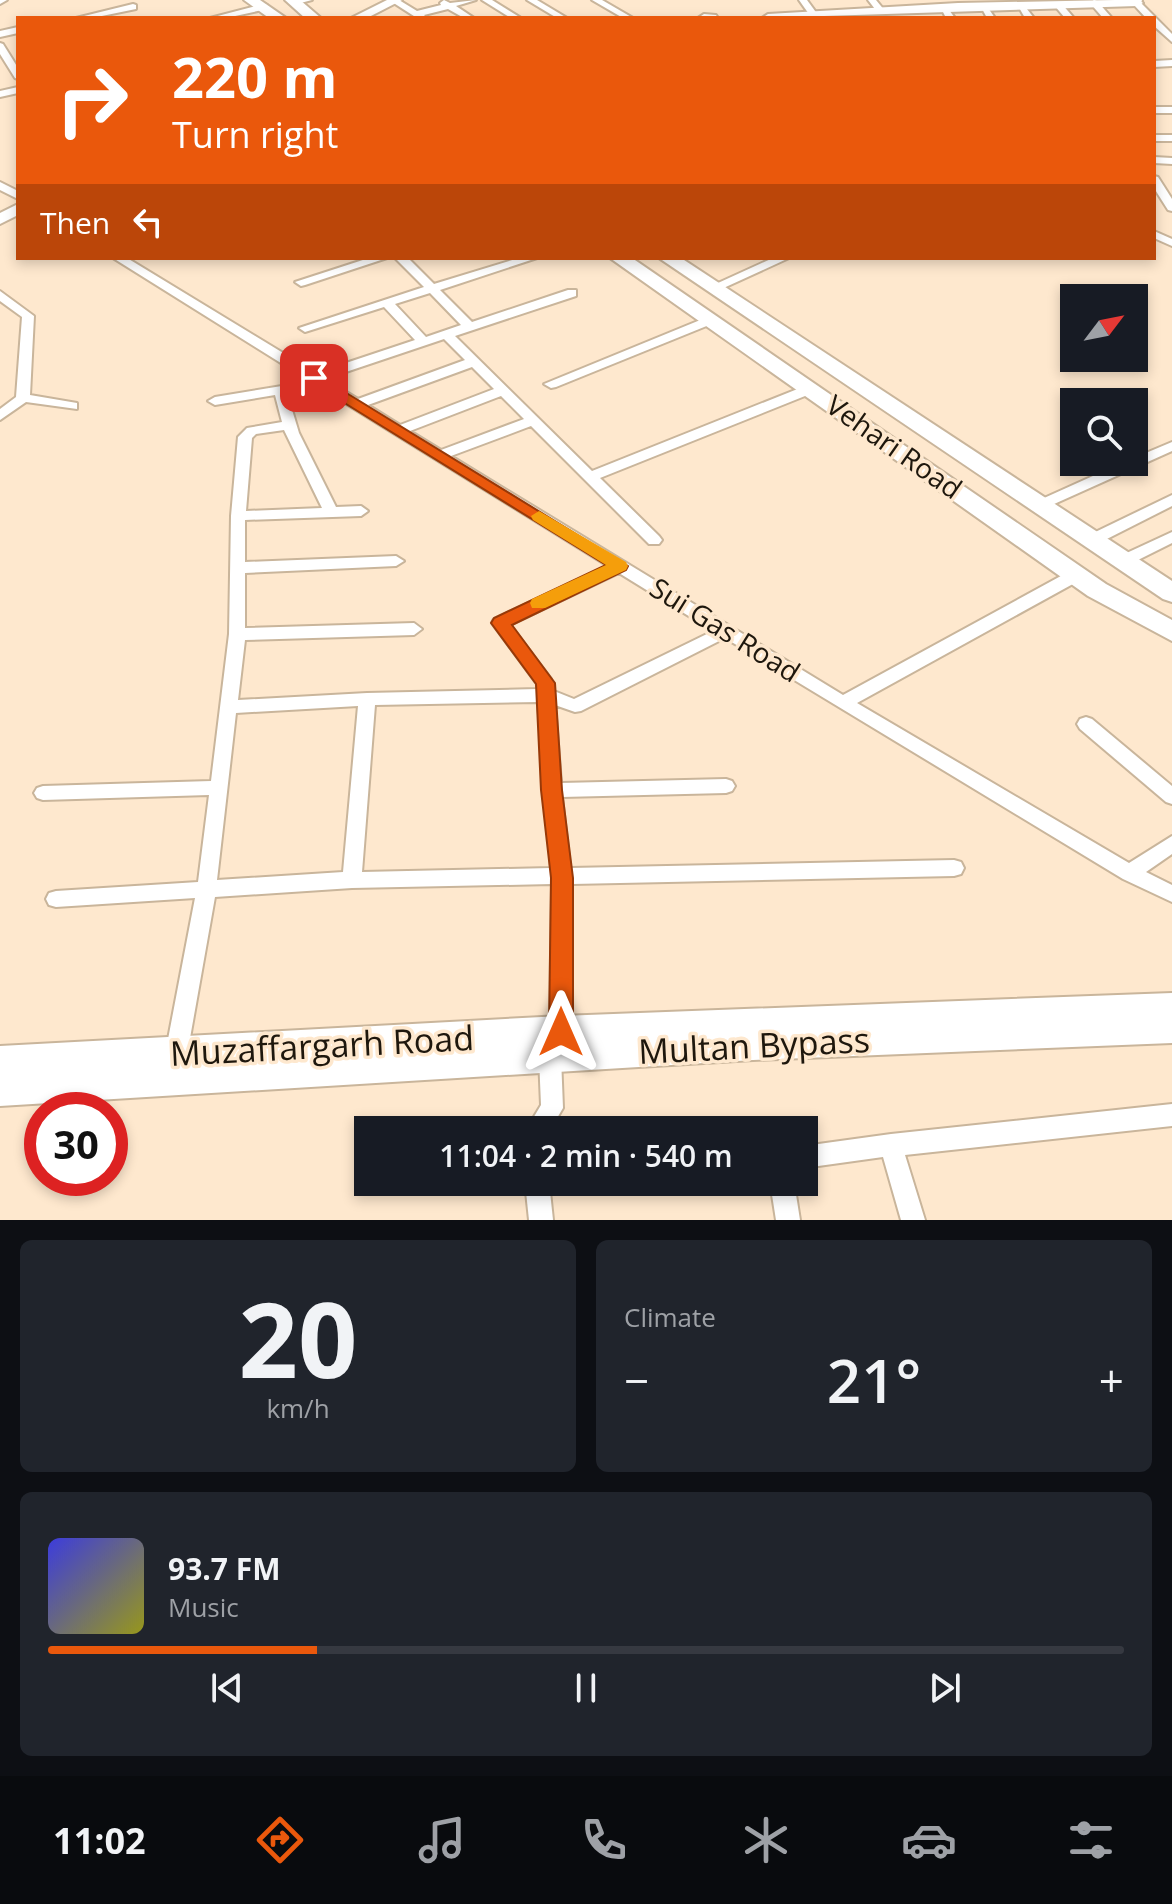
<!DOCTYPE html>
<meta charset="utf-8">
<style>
body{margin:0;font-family:"Open Sans",sans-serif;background:#20242c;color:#f1f3f6;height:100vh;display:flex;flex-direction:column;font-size:30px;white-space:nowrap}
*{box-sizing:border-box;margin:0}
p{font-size:26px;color:#9ea1a6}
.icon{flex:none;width:44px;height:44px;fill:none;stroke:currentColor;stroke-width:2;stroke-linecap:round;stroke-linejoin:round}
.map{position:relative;height:1220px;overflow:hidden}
.panel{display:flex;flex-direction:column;gap:20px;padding:20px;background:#0d0f14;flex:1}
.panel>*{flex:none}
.guide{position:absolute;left:16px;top:16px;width:1140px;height:244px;border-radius:0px;box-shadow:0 4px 12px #0003;background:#ea580c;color:#fff;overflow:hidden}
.needle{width:52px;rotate:58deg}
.fabs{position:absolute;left:1060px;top:284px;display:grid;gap:16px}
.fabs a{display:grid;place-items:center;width:88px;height:88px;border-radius:0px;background:#171b24;box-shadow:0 4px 12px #0003;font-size:40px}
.speed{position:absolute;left:24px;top:1092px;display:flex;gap:16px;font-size:40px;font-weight:700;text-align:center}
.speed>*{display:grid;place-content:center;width:104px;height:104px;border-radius:50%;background:#171b24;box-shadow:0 4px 12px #0003;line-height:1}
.speed .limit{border:12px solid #d22;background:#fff;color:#111}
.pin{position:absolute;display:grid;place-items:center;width:68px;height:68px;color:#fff;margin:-34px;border-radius:16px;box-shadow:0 4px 12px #0006}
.me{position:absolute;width:88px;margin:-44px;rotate:0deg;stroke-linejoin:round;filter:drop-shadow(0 0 6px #0008)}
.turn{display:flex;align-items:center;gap:28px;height:168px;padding:0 24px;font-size:36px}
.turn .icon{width:104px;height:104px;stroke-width:2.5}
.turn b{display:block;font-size:56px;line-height:68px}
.then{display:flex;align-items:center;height:76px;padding:0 24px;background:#0003;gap:16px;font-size:30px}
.big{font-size:60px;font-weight:600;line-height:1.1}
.panel .widget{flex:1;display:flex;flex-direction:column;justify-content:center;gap:12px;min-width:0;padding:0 28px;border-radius:12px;background:#20242c}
.panel .dial{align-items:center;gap:0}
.dial b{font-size:104px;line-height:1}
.song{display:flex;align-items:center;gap:24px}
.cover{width:96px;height:96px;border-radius:12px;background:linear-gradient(135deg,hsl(240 70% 55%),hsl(60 70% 35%))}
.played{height:8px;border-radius:4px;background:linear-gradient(90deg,#ea580c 25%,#363941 25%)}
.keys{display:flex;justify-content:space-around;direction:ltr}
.heat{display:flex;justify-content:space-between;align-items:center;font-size:44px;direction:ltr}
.panel .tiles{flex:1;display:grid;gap:20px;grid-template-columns:1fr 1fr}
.widget:last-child{grid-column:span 2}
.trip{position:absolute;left:354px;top:1116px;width:464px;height:80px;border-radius:0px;background:#171b24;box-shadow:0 4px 12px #0003;font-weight:600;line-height:80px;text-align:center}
.tab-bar{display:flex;height:128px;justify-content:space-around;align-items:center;background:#090b0e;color:#9ea1a6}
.tab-bar .icon{width:56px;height:56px}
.tab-bar .selected{color:#ea580c}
.tab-bar b{font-size:36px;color:#f1f3f6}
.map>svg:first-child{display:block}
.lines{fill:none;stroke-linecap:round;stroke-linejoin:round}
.street-casing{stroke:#c9b59b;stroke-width:4}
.secondary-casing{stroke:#c9b59b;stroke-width:4}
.primary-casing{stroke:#c9b59b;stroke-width:4}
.street{fill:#fff;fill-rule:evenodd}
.secondary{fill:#fff;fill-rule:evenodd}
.primary{fill:#fff;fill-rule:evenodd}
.route{fill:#ea580c;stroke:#983908;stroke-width:2}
.slow{fill:#f59e0b}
.labels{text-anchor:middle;stroke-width:7;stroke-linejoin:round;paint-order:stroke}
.street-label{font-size:28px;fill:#1e170d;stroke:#fee8ce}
.near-street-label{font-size:34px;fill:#1e170d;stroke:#fee8ce}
</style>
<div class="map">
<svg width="1172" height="1220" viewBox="0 0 1172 1220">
<rect width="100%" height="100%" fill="#fee8ce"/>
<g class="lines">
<g class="street-casing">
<g id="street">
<polygon points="0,0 7,0 0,4"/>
<polygon points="298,0 312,0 293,5 293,1"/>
<polygon points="389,0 399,0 417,11 441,5 440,3 444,0 450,3 476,0 456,6 474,18 464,18 448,9 424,15 427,18 417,18"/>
<polygon points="482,0 492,0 521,18 511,18"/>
<polygon points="527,0 537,0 567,18 557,18"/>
<polygon points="592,0 602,0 633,18 623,18"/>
<polygon points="799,0 807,0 818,15 817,17 811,17"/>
<polygon points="868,0 876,0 885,11 884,13 878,13"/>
<polygon points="1094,0 1097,1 1112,18 1103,18 1090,3"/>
<polygon points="1134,0 1142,0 1141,3 1172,34 1172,42 1154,26 1154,18 1146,18 1134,5"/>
<polygon points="1058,2 1061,3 1074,18 1065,18 1054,5"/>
<polygon points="133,4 136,5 136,9 92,18 76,18"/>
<polygon points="264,4 267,5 267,9 226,18 210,18"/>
<polygon points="1017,4 1023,4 1034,18 1025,18"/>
<polygon points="980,5 986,5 995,18 987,18"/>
<polygon points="940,6 946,6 955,18 946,18"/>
<polygon points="18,27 18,33 0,37 0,31"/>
<polygon points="0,43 3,44 18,68 18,79 15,78 0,54"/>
<polygon points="1172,60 1172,66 1154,67 1154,61"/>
<polygon points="18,87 18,93 0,97 0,91"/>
<rect x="1154" y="107" width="18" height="6"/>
<rect x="1154" y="135" width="18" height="6"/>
<polygon points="1154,157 1172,158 1172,164 1154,163"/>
<polygon points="1154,176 1158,177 1172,199 1172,211 1168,210 1154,188"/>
<polygon points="0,182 18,191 18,199 0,190"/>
<polygon points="1154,231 1172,239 1172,246 1154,238"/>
<path d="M113 258H127L316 373 415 340 384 307 305 332 299 328 424 287 395 258H408L434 284 519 258H537L440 290 472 322 568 290H576V296L455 336 592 471 805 386H815V392L600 478 659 536 662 540 659 544H649L531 426 451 456 843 695 1070 571H1082L1084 575 1082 579 857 703 1129 863 1172 836V854L1146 872 1172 885V902L1123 879 725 638 581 711 575 712 555 705 561 783 726 779 732 781 735 786 732 791 726 793 562 797 570 868 954 860 961 862 964 868 961 874 954 876 572 884V1032L569 1039 561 1042 553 1039 550 1032 552 884 352 888 215 897 187 1055 184 1062 176 1065 168 1062 165 1055 195 898 56 907 49 905 46 899 49 893 56 891 198 882 209 795 43 800 37 798 34 793 37 788 43 786 211 781 229 634 231 516 238 437 247 428 282 422 275 395 215 405 208 401 215 397 294 384 305 378ZM430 293 461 325 426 337 395 304ZM444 339 465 360 358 399 325 379ZM472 367 494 389 400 425 368 405ZM314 384 608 566 494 619 492 623 537 684V689L367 693 238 700 245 640 414 635 422 629 414 623 245 628V573L396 566 404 561 396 556 245 562V520L361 516 368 511 361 506 336 507 299 433 287 393 303 390ZM501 396 524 419 441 450 410 431ZM284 430 322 508 246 511 252 438 256 434ZM619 573 713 631 574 699 554 691 551 679 510 625ZM538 702 551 868 362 872 375 705ZM358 706 343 872 217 880 236 713Z"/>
<polygon points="369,258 387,258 305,285 301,286 295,282"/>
<polygon points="773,258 789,258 717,291 709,291 707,288"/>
<polygon points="0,291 34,316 30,395 77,403 77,409 26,402 0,420 0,409 16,397 22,317 0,301"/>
<polygon points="710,316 716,320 714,323 556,387 551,388 544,384"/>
<polygon points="1172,442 1172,451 1043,509 1033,509 1031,506 1033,503 1124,462 1134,462 1134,458"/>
<polygon points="1172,495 1172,506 1095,545 1090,546 1082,541 1085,537"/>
<polygon points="1172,532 1172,543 1128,565 1118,565 1115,561 1118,557"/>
<polygon points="1086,717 1092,719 1172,786 1172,804 1166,802 1080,729 1077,724 1080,719"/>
<polygon points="550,1047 558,1050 561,1057 563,1108 550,1130 526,1130 541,1105 539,1057 542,1050"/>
<polygon points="1172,1104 1172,1126 905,1155 925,1220 901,1220 883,1157 804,1168 804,1146 891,1134"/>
<polygon points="525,1182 549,1182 553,1220 529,1220"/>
<polygon points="770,1182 794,1182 800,1220 776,1220"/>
</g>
</g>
<g class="secondary-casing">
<g id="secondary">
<polygon points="387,0 402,0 367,18 351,18"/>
<polygon points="1115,0 1139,0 1143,3 1137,6 762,18 768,14 958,3"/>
<polygon points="704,14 716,15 718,18 698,18"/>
<polygon points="18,204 18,215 0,224 0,213"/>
</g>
</g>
<g class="primary-casing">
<g id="primary">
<polygon points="244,0 260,0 286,18 269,18"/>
<polygon points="285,0 300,0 321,18 305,18"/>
<polygon points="610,258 632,258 1106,584 1172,620 1172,641 1088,596"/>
<polygon points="659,258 681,258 1172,581 1172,602 1163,599"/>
<polygon points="1172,993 1172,1043 753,1060 0,1106 0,1046 561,1016"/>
</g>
</g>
<use href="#street" class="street"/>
<use href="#secondary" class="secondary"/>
<use href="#primary" class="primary"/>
</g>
<polygon class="route" points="314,373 628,566 626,570 512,625 555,683 562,790 573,878 573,1032 570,1039 561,1043 553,1039 549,1032 551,878 541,790 536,684 491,623 494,618 606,565 309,381 309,374"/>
<polygon class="slow" points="539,511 626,562 628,566 626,570 545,608 532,608 530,603 532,599 606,565 533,520 531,516"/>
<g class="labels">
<g class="street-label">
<text transform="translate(894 447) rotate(35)" y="10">Vehari Road</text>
<text transform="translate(725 630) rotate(32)" y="10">Sui Gas Road</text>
</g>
<g class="near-street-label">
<text transform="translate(322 1046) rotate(-3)" y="12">Muzaffargarh Road</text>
<text transform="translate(754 1046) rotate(-3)" y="12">Multan Bypass</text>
</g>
</g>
</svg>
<div class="fabs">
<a><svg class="needle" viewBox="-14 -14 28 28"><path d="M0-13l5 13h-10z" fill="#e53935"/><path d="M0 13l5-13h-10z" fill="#9ea1a6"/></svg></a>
<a><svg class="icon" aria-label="search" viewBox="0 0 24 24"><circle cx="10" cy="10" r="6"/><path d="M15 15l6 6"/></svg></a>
</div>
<div class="speed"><div class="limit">30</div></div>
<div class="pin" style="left:314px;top:378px;background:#d93025"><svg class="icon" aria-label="arrive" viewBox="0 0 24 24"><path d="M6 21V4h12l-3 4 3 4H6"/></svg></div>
<svg class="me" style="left:561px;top:1032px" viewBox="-20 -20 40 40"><path d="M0-17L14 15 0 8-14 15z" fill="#ea580c" stroke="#fff" stroke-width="4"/></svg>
<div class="trip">11:04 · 2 min · 540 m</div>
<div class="guide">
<div class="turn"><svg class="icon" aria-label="right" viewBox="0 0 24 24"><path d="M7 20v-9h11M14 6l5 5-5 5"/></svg><div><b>220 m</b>Turn right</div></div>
<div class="then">Then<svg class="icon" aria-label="left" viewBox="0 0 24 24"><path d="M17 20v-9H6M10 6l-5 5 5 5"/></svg></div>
</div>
</div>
<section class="panel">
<div class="tiles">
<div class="widget dial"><b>20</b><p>km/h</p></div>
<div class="widget"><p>Climate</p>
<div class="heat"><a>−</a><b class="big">21°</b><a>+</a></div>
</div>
<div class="widget">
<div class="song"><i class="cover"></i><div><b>93.7 FM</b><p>Music</p></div></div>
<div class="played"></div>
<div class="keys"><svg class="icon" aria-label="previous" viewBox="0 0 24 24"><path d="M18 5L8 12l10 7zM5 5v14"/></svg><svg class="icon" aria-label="pause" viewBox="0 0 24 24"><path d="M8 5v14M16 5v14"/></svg><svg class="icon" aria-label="next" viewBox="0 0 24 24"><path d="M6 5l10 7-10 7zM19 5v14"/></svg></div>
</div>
</div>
</section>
<nav class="tab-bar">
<b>11:02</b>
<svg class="icon selected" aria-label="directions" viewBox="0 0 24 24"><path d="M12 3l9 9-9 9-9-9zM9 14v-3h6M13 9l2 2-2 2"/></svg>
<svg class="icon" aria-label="music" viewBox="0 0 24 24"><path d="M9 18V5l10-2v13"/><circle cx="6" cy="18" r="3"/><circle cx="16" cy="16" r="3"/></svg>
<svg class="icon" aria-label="phone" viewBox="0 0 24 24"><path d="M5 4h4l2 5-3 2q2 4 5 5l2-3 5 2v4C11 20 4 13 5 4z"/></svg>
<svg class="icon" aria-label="climate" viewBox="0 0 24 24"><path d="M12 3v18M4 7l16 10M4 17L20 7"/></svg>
<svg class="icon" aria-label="car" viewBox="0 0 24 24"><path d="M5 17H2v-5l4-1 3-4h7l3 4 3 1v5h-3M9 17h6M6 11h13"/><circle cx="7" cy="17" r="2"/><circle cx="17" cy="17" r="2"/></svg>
<svg class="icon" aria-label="filters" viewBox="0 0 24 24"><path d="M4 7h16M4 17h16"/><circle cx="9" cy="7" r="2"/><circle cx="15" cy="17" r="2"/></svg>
</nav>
